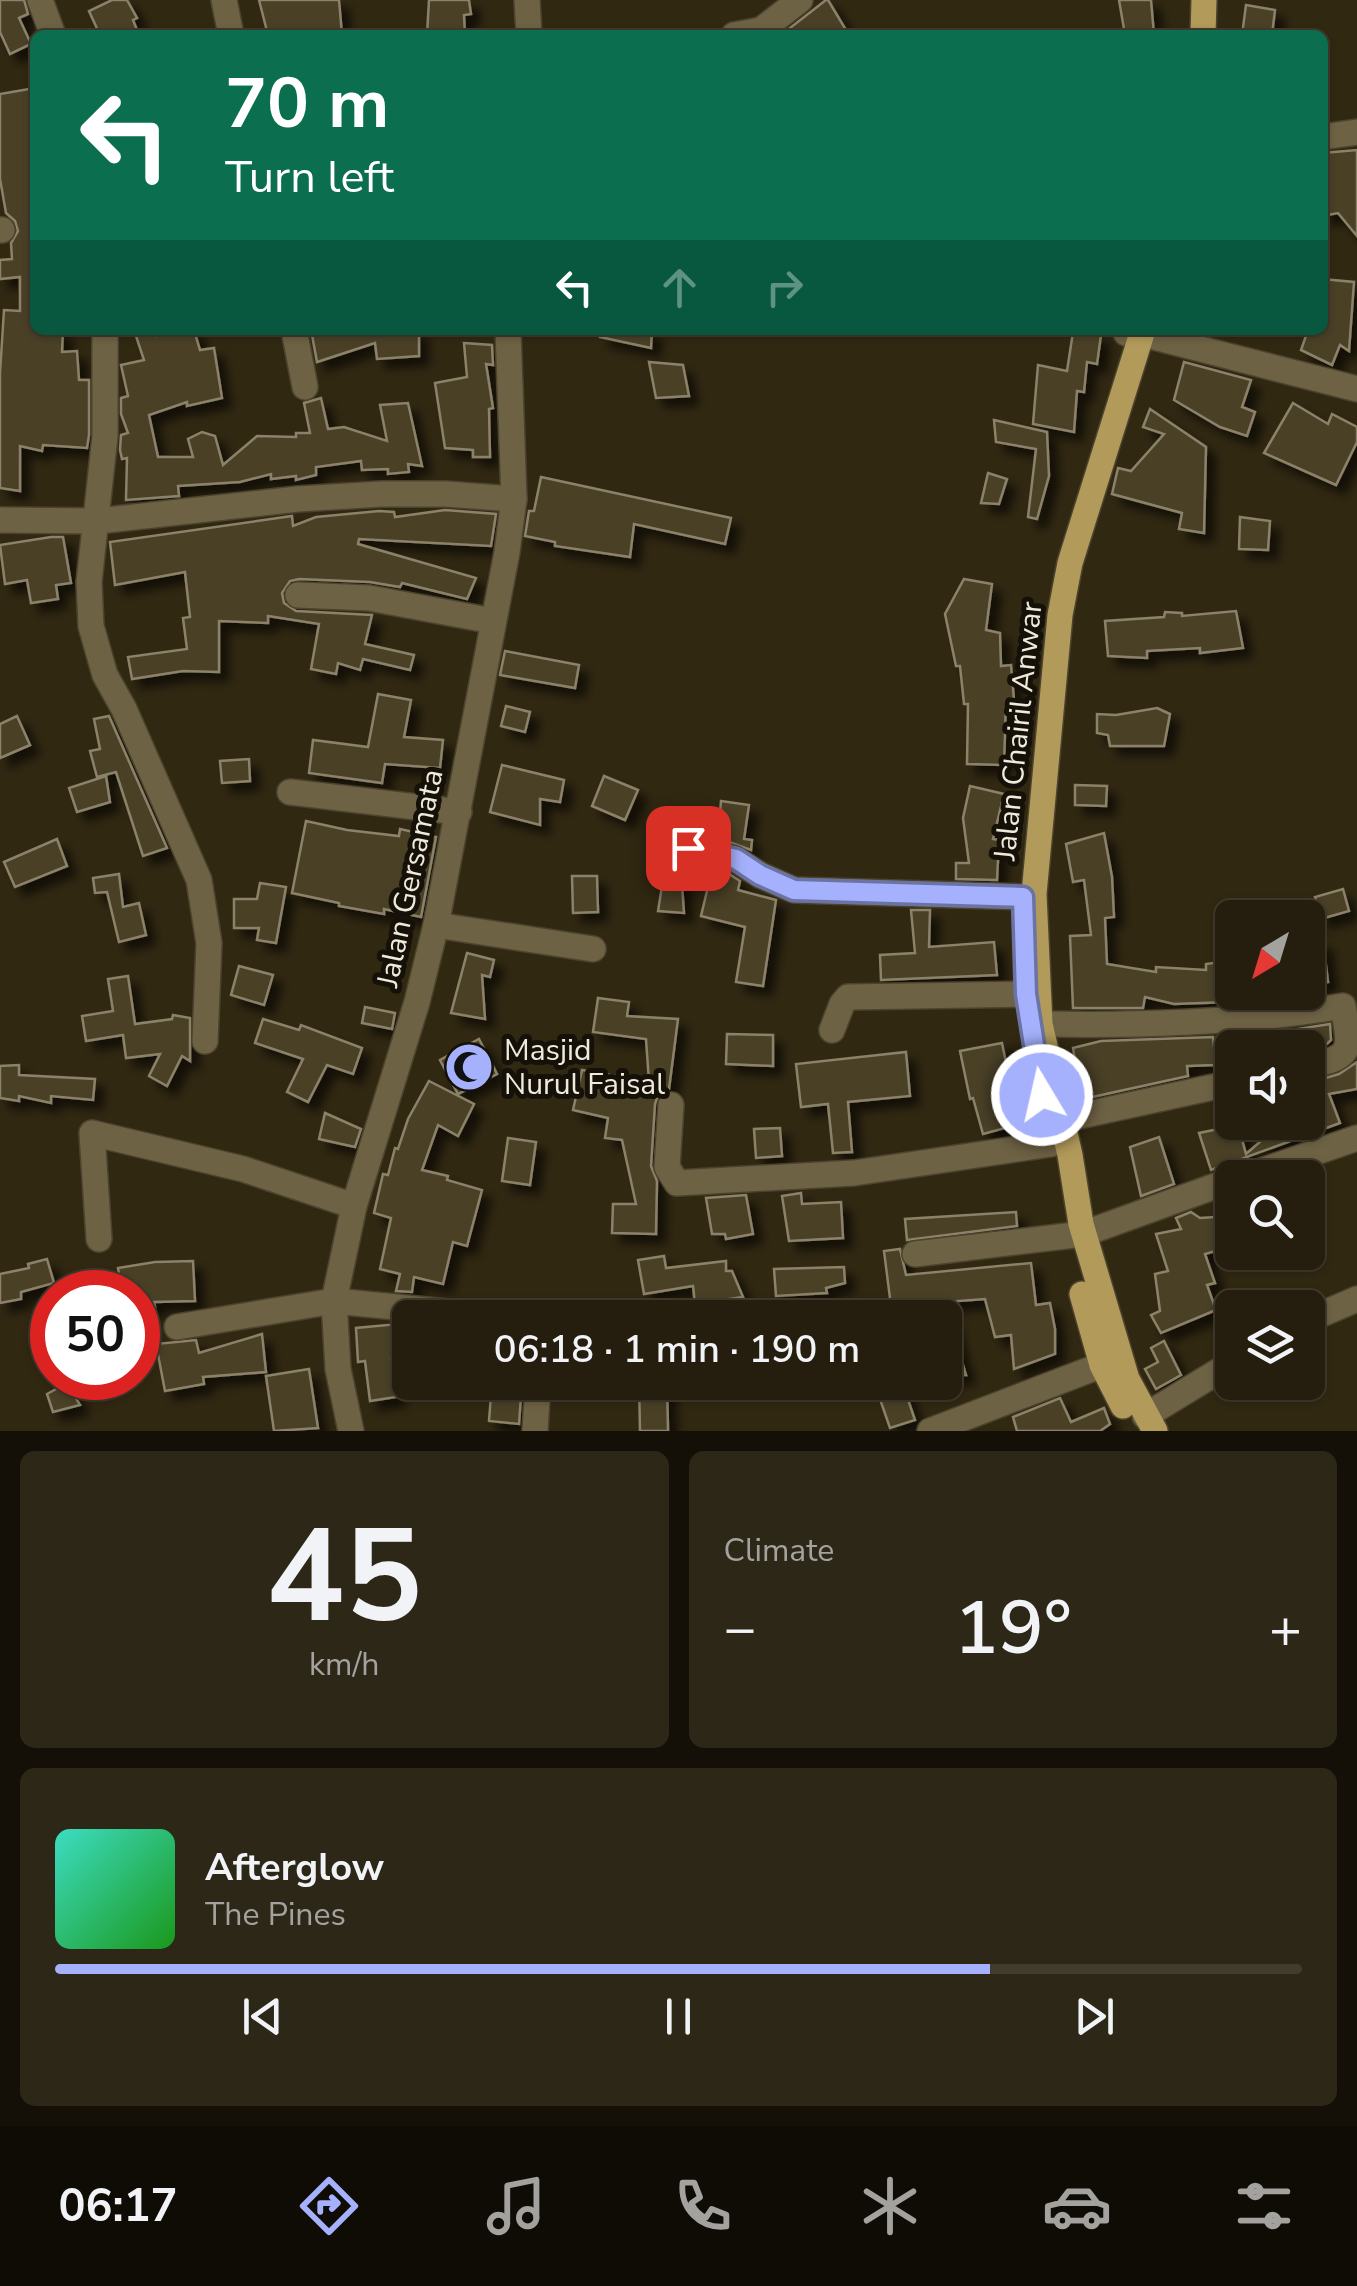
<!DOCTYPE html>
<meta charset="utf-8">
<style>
body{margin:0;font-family:"Nunito Sans",sans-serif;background:#2d2717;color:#f1f3f6;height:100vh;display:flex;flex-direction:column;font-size:38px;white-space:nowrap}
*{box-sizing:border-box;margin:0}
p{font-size:32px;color:#a3a29e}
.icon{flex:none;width:55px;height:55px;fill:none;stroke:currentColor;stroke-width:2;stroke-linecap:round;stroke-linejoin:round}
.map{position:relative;height:1431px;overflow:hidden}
.side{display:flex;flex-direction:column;gap:20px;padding:20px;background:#141008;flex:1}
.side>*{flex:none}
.hud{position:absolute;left:30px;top:30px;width:1298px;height:305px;border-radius:15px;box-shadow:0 2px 8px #0004,0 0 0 2px #423c2e;background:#0b6e4f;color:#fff;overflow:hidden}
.needle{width:65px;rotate:218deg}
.fabs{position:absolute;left:1215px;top:900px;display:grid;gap:20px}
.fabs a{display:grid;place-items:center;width:110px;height:110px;border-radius:15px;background:#251e0e;box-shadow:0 2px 8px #0004,0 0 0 2px #423c2e;font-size:50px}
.speed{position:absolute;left:30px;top:1270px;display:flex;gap:20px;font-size:50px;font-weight:700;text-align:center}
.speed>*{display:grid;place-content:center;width:130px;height:130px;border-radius:50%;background:#251e0e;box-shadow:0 2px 8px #0004,0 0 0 2px #423c2e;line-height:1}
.speed .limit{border:15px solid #d22;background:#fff;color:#111}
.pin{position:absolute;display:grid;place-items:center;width:85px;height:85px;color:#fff;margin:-42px;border-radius:20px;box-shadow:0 5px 15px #0006}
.me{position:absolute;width:110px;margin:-55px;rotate:351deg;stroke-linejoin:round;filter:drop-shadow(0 0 8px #0008)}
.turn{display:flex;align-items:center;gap:35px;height:210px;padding:0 30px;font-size:45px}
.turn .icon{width:130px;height:130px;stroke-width:2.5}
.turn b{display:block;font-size:70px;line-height:85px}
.lanes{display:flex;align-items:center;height:95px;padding:0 30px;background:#0003;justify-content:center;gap:50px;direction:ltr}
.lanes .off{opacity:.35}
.big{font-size:75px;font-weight:600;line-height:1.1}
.side .card{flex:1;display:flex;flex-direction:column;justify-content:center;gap:15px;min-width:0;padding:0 35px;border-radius:15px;background:#2d2717}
.side .dial{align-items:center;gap:0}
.dial b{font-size:130px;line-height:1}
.song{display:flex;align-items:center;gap:30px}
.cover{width:120px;height:120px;border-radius:15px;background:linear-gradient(135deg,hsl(170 70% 55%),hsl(120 70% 35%))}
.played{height:10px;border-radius:5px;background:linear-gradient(90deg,#a5b1fc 75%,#423c2e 75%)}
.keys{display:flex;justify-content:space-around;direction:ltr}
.heat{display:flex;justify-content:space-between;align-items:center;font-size:55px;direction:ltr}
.side .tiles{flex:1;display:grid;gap:20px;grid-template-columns:1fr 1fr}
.card:last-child{grid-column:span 2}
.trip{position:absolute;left:392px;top:1300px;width:570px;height:100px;border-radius:15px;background:#251e0e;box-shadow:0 2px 8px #0004,0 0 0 2px #423c2e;font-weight:600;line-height:100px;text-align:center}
.tab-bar{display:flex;height:160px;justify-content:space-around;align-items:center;background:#0f0c06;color:#a3a29e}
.tab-bar .icon{width:70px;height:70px}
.tab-bar .selected{color:#a5b1fc}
.tab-bar b{font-size:45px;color:#f1f3f6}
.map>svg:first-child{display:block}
.building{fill:#483f28;stroke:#8c8269;stroke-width:2.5;filter:url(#shadow)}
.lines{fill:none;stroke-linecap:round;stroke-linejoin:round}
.minor-casing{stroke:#4c432e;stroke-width:28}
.major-casing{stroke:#4c432e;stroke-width:28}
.minor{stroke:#6e6244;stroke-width:25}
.major{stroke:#b29a5a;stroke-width:25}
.route-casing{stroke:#6b73a4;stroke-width:25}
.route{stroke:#a5b1fc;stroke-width:18}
.labels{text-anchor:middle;stroke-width:10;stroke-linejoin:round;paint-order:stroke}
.street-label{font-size:30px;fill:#efeadc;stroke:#151108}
.poi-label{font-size:30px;fill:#efeadc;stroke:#151108;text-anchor:start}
</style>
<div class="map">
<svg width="1357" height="1431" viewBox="0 0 1357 1431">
<defs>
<filter id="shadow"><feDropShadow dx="9" dy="9" stdDeviation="5" flood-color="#0009"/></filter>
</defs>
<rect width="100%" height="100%" fill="#312812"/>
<g class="building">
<polygon points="0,0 24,0 28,14 19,18 31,44 10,54 0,32"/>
<polygon points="112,0 127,0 137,18 133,20 139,35 100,35 89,11"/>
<polygon points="259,0 339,0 342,35 268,35"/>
<polygon points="429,0 469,0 471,14 464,15 465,35 427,35"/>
<polygon points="828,0 849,35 781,35 826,0"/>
<polygon points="1119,0 1151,0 1154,35 1125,35"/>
<polygon points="1246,5 1275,10 1272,35 1242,35"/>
<polygon points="35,88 35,330 63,330 62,352 77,351 79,380 89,380 89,435 87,448 43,445 42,451 20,446 20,491 0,488 0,373 4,310 20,311 20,277 0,279 0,260 12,259 11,243 18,231 15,221 6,213 0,179 0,94"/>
<polygon points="1357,150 1357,236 1338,213 1322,216 1322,153"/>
<polygon points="1322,279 1354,282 1349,351 1340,345 1332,365 1301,350 1308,330 1322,330"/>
<polygon points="134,330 155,330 157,336 175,330 194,330 200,350 214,348 222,398 187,406 187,402 149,415 158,457 193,457 188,439 202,432 215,436 223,465 257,436 296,437 296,433 310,433 304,403 321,398 328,429 344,427 387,441 380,405 408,403 422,466 408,464 409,472 388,474 388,469 362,470 361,461 316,467 316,475 296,480 296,476 271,479 271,474 240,482 178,486 179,496 126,500 127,458 122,459 120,450 121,435 128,433 121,414 121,398 128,396 121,365 144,360"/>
<polygon points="328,330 419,330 419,356 377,359 375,343 317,362 312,335"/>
<polygon points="601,330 652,330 651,348 600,337"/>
<polygon points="1073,332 1101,335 1097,364 1087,362 1084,392 1077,391 1074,432 1033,424 1038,365 1067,371"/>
<polygon points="464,343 492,345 493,365 486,364 493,408 489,409 490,457 473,457 473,450 445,448 435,383 467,377"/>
<polygon points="649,362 683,365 689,396 656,398"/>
<polygon points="1184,362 1251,380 1242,407 1255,412 1247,436 1220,427 1174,400"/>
<polygon points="1293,403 1328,424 1332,414 1357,427 1357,442 1336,485 1264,453"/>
<polygon points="1150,409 1206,447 1204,533 1179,529 1182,513 1112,494 1118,468 1131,471 1164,434 1143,427"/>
<polygon points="994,420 1047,432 1049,476 1037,519 1028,517 1036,449 996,442"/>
<polygon points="988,473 1007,479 999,504 981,503"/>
<polygon points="541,477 731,518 725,544 634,524 630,557 555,546 555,542 525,536 529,511 534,511"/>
<polygon points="445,510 496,514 491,546 359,539 358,544 476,578 467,599 402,583 400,587 370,582 299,579 290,581 282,593 284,603 296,611 372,615 365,644 414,655 410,670 363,659 360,670 338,663 336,674 311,669 319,624 268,616 268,623 219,621 219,672 183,671 132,679 128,657 187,649 183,618 190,617 185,572 115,585 110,542 292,516 293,526 316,517 379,511 394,512 395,517"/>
<polygon points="1240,517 1270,521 1268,550 1239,549"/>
<polygon points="51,537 63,537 71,583 56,585 58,599 31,603 27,580 5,584 0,545"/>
<polygon points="964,579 992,584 986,630 1000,633 1001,666 1011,665 1014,700 1006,701 1004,765 967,764 968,704 964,704 960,666 956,666 945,614"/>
<polygon points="1236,611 1243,648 1200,653 1200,648 1147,651 1147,658 1108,656 1105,621 1164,617 1165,612 1182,613 1182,616"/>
<polygon points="505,651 579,665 575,688 500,675"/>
<polygon points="378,694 411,700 404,737 443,740 440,768 385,764 382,783 309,773 313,740 368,747"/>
<polygon points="506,706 530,712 525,732 501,726"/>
<polygon points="1157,708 1170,714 1164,746 1110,746 1108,735 1097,733 1097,714 1116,715"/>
<polygon points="17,716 30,745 0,758 0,724"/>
<polygon points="109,716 167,848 143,856 116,772 97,777 90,751 100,749 94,719"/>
<polygon points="249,759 250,781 222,783 220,761"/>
<polygon points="502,765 564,780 560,802 540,799 540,825 490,812"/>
<polygon points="106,776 110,802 77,812 69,788"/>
<polygon points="604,776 638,790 625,820 592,806"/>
<polygon points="1075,785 1107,786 1106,806 1075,805"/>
<polygon points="970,786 1004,794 993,839 999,840 997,880 956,879 956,863 969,863 963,818"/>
<polygon points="721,801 749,805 744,839 752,840 751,850 718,838"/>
<polygon points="306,821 347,830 399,836 400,829 436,837 421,917 384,909 384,914 339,906 339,903 292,893"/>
<polygon points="1104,833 1112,877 1114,917 1105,918 1107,964 1156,972 1156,967 1206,970 1206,964 1228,961 1229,1002 1174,1004 1145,997 1143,1008 1073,1008 1070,936 1091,935 1084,880 1073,882 1066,844"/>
<polygon points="57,839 67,866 15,887 4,862"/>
<polygon points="657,870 681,871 684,913 658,911 662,886 657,886"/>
<polygon points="712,870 729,874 740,881 738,890 776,900 763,986 736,982 745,927 701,916"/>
<polygon points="119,874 123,907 139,903 146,935 119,942 107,892 95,893 93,878"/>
<polygon points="572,876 597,876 598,912 573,913"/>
<polygon points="260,883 286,887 276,943 257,940 259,928 234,928 234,899 257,899"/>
<polygon points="1343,889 1349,911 1321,919 1315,897"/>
<polygon points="911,910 930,910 929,947 994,942 997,975 881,980 880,955 915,953"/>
<polygon points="1323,941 1328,982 1308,986 1308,943"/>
<polygon points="467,953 494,960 490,977 482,975 485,1019 451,1013"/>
<polygon points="239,966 273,975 264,1005 231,995"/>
<polygon points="128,976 135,1024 172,1019 173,1015 190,1018 190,1061 182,1056 167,1086 149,1076 160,1054 126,1058 123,1035 86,1041 82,1016 113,1011 108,979"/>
<polygon points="598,998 629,1002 627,1016 678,1019 669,1089 658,1095 655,1104 651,1166 657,1181 656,1234 612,1233 613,1204 636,1204 622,1140 605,1138 608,1118 573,1110 582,1070 649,1082 646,1039 593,1032"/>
<polygon points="365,1007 395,1013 392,1029 362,1023"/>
<polygon points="263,1019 299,1030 301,1025 362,1048 353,1074 327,1065 308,1102 287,1092 303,1059 255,1043"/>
<polygon points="1330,1024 1331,1040 1327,1044 1308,1049 1283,1048 1285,1031"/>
<polygon points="727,1034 773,1035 773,1066 726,1064"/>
<polygon points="1213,1037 1216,1065 1187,1066 1188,1076 1074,1101 1068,1074 1077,1074 1073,1048 1101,1041"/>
<polygon points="479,1039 497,1074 458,1094 440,1060"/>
<polygon points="1002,1043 1013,1097 1020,1096 1027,1122 983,1134 973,1098 970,1099 960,1051"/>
<polygon points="906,1052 910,1096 848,1102 852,1152 833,1153 828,1104 801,1107 796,1064"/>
<polygon points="1357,1062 1357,1089 1329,1094 1340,1123 1211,1170 1199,1133 1238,1125 1246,1154 1283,1122 1308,1122 1308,1106 1315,1104 1312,1082 1339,1074"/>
<polygon points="19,1065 19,1075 95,1079 93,1100 51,1096 51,1103 19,1096 19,1101 0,1098 0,1066"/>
<polygon points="429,1081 474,1104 458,1136 438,1125 422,1170 448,1176 447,1180 482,1190 467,1246 453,1242 443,1284 414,1277 412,1292 396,1291 400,1274 380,1269 391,1218 374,1213 383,1174 388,1175 395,1148 398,1149 408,1119"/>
<polygon points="325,1113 361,1129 355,1147 319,1139"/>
<polygon points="780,1128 782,1156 756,1158 754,1129"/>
<polygon points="1159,1137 1174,1184 1141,1196 1130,1147"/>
<polygon points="508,1138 536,1142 530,1185 502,1181"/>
<polygon points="801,1193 802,1204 841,1202 843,1238 789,1241 782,1196"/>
<polygon points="746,1195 753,1234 726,1239 725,1234 712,1234 706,1198"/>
<polygon points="1016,1212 1017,1226 907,1240 905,1219"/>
<polygon points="1191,1212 1200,1218 1232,1216 1232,1246 1205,1254 1215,1283 1207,1285 1216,1310 1161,1333 1151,1315 1160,1311 1155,1274 1168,1271 1156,1234 1181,1229 1176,1218"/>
<polygon points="900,1249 906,1275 1031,1263 1036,1305 1050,1303 1055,1329 1055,1354 1014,1369 1011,1335 995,1337 985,1299 891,1306 884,1251"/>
<polygon points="664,1256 666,1268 726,1261 726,1271 732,1271 743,1297 695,1304 693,1286 644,1294 638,1260"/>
<polygon points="47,1259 54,1283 21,1292 21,1299 0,1303 0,1274 29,1268 28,1264"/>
<polygon points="193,1261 195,1301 154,1302 155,1307 138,1310 138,1292 122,1292 118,1268 155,1262"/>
<polygon points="844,1267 845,1283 826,1288 827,1293 776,1296 774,1269"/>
<polygon points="949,1318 966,1375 945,1375 945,1319"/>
<polygon points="398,1324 398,1357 391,1358 396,1397 370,1401 365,1361 358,1362 356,1328"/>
<polygon points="262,1334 266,1372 203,1377 204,1384 165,1391 156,1344 196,1340 199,1353"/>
<polygon points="1164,1341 1181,1375 1156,1389 1145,1369 1158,1362 1151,1348"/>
<polygon points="309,1369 318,1428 274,1431 266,1376"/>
<polygon points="492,1382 522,1382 519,1424 489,1421"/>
<polygon points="639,1382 667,1382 668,1431 640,1431"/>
<polygon points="874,1382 902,1382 915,1420 890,1428"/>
<polygon points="67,1383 80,1405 53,1412 47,1394"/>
<polygon points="1060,1398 1071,1422 1104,1408 1110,1424 1100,1431 1017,1431 1013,1417"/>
</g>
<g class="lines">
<g class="minor-casing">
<g id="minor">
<polyline points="40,0 53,35"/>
<polyline points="224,0 231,35"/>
<polyline points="527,0 529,35"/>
<polyline points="734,35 761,30 800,0"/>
<polyline points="1322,137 1357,132"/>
<polyline points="0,230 2,230"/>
<polyline points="105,330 105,436 89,582 91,626 105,675 124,709 199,880 209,943 205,1041"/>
<polyline points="294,330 305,387"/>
<polyline points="1126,333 1142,334 1357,389"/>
<polyline points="0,520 98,521 298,499 382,494 446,494 514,499"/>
<polyline points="298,595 369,598 493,621"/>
<polyline points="290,792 459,812"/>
<polyline points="688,848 735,859 760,875 794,890 1023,897"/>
<polyline points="436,925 593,949"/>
<path d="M1040 1024C1141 1026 1243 1023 1343 1006 1351 1050 1354 1057 1308 1066"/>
<polyline points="832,1030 842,1004 848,997 1026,994"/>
<polyline points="671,1105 667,1167 677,1183 854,1173 1051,1144"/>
<polyline points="1061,1120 1232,1083"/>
<polyline points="1241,1178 1357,1138"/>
<polyline points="99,1239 92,1133 243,1169 354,1206"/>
<polyline points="915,1254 1083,1234 1232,1180"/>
<polyline points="1308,1320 1357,1299"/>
<polyline points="177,1327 334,1301 458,1313"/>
<polyline points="1145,1416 1232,1363"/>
<polyline points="351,1431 338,1369 334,1301 354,1206 417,1002 436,925 507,552 514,499 508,330"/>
<polyline points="535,1431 538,1382"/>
<polyline points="930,1431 1102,1365"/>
</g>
</g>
<g class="major-casing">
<g id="major">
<polyline points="1203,35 1204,0"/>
<polyline points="1143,330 1070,563 1060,615 1034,894 1040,1024 1070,1155 1081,1224 1127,1379 1155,1431"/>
<polyline points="1082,1294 1102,1365 1123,1406"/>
</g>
</g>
<use href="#minor" class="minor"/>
<use href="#major" class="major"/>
</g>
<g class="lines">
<g class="route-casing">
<polyline id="route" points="688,848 736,859 760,875 794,890 1023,897 1026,994 1042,1095"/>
</g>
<use href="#route" class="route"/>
</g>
<defs>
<g id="mosque-disc" transform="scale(2.5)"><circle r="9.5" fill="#a5b1fc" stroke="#151108"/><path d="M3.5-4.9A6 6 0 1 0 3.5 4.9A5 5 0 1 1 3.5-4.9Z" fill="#111"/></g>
</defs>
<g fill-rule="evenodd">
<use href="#mosque-disc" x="469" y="1067"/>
</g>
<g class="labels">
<g class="street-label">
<text transform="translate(1018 731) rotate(-84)" y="10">Jalan Chairil Anwar</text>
<text transform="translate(410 878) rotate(-78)" y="10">Jalan Gersamata</text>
</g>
<g class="poi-label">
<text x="504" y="1060">Masjid<tspan x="504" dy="34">Nurul Faisal</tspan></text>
</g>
</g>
</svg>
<div class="fabs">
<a><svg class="needle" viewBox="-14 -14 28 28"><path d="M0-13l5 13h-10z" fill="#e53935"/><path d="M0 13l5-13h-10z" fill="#a3a29e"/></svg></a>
<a><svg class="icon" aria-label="sound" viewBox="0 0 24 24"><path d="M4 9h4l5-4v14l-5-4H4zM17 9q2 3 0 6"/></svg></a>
<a><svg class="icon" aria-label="search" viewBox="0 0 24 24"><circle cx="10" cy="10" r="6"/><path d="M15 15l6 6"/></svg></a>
<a><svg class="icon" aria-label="layers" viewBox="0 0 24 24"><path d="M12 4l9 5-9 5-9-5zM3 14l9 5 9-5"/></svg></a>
</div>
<div class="speed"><div class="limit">50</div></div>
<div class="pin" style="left:688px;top:848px;background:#d93025"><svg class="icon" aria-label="arrive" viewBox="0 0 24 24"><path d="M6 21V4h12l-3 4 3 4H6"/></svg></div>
<svg class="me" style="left:1042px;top:1095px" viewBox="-20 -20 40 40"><circle r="17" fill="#a5b1fc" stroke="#fff" stroke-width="3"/><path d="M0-11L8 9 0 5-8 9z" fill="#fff"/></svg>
<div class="trip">06:18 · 1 min · 190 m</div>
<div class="hud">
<div class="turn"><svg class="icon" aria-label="left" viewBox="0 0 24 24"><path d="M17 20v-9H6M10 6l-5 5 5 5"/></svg><div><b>70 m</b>Turn left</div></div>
<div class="lanes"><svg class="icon" aria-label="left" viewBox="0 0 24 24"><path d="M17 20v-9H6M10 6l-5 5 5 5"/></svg><svg class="icon off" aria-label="ahead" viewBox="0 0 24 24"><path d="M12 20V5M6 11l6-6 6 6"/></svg><svg class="icon off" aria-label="right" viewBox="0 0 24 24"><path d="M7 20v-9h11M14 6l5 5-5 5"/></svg></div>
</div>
</div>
<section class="side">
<div class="tiles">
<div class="card dial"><b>45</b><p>km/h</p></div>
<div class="card"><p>Climate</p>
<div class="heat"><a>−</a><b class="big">19°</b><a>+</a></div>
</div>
<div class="card">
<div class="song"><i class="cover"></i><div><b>Afterglow</b><p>The Pines</p></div></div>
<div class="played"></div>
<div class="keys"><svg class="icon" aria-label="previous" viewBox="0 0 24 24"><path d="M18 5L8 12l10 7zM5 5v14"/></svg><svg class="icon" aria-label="pause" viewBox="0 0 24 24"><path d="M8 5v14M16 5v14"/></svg><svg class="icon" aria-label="next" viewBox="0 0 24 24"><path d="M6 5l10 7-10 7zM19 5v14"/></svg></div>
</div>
</div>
</section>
<nav class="tab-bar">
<b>06:17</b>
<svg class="icon selected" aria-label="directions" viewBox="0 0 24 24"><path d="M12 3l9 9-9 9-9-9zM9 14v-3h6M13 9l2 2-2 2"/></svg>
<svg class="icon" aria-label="music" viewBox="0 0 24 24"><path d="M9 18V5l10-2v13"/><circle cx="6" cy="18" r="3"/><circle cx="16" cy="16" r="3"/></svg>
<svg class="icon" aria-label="phone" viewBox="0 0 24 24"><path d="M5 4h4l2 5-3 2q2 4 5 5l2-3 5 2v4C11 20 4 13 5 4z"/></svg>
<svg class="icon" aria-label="climate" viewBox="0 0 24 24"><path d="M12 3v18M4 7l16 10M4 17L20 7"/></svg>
<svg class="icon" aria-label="car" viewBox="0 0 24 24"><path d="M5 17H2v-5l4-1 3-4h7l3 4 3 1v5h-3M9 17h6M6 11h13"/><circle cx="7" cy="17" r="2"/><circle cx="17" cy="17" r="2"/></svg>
<svg class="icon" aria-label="filters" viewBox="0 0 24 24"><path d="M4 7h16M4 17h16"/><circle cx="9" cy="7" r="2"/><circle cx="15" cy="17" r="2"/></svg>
</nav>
